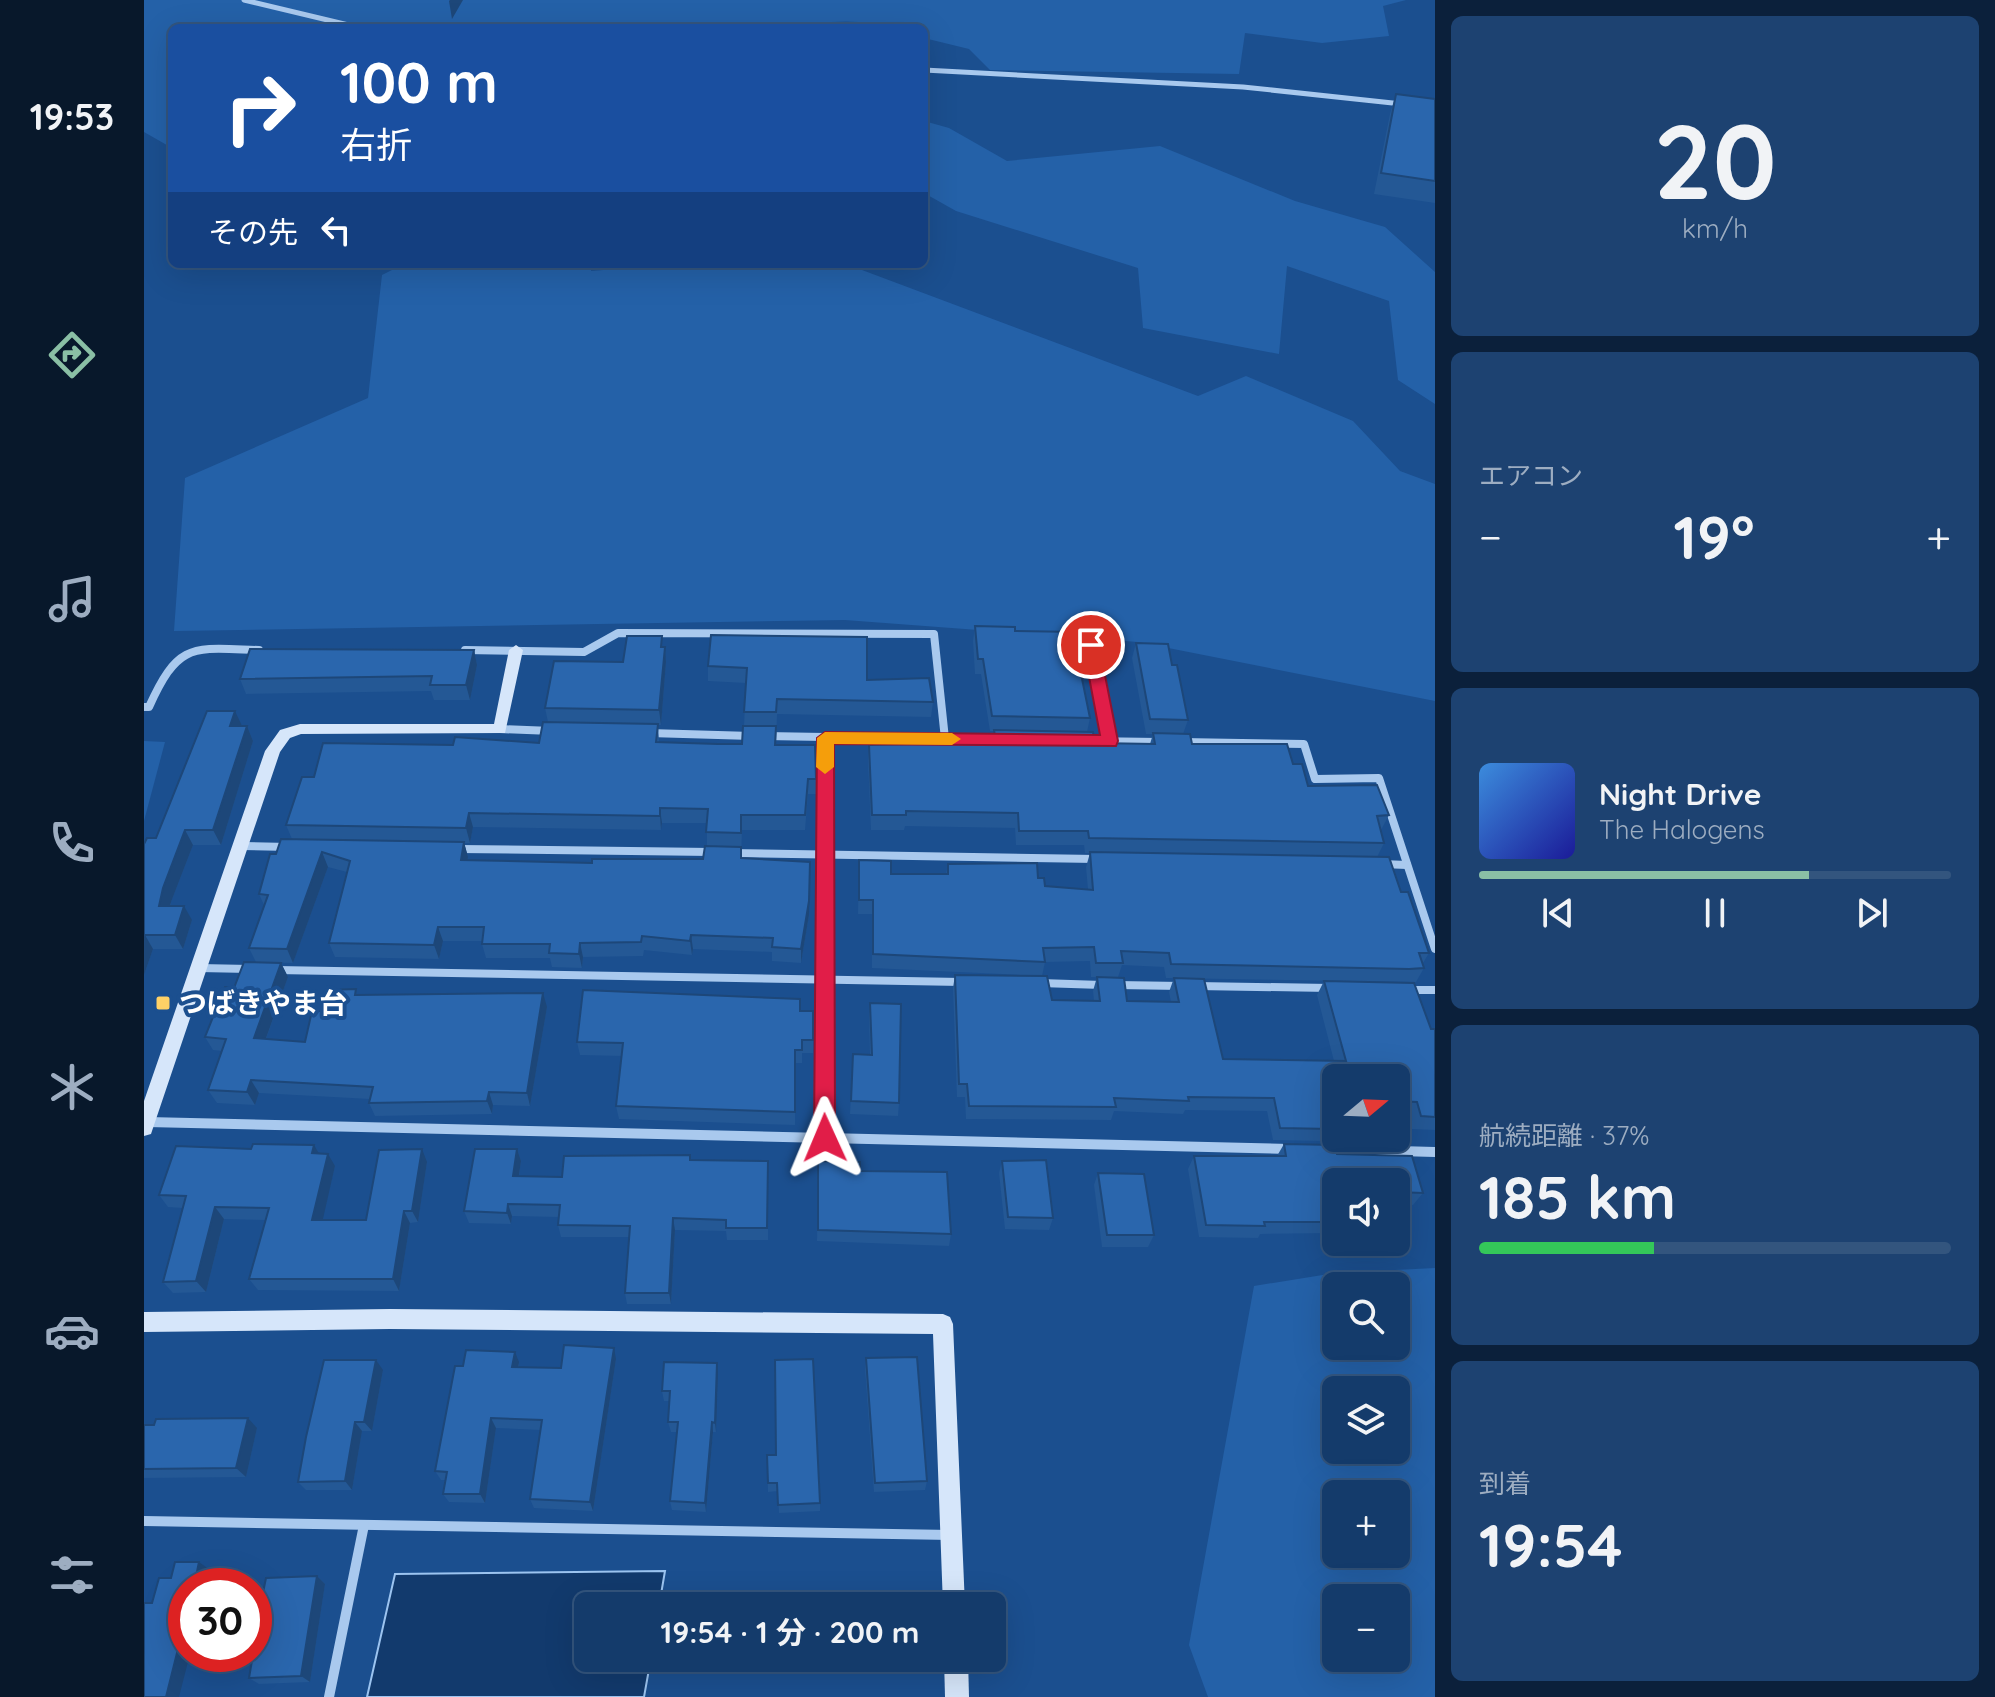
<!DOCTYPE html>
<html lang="ja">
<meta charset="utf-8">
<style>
body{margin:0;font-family:Quicksand,"Noto Sans JP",sans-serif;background:#1d4271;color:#f1f3f6;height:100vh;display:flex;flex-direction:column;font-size:30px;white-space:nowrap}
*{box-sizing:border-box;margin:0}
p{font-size:26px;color:#9dadc1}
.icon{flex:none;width:44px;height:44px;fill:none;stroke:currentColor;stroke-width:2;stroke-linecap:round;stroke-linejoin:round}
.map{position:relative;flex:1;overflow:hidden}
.drawer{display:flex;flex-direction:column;gap:16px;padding:16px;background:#0b203b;width:560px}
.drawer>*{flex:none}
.hud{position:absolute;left:24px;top:24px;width:760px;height:244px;border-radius:12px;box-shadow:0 8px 32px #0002,0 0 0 2px #33557e;background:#1a4fa0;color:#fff;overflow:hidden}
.needle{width:52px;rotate:71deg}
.controls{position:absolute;left:1178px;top:1064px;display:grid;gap:16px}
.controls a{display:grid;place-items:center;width:88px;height:88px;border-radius:12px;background:#143b6b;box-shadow:0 8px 32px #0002,0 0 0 2px #33557e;font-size:40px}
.speed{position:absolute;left:24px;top:1568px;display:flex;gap:16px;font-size:40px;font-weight:700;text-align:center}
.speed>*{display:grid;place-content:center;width:104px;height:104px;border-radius:50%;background:#143b6b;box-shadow:0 8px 32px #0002,0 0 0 2px #33557e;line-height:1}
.speed .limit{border:12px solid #d22;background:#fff;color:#111}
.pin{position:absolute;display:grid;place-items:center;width:68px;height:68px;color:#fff;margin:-34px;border:4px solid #fff;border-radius:50%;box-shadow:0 2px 8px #0007}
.me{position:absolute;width:88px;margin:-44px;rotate:359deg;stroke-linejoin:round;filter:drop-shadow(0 0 6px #0008)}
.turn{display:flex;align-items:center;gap:28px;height:168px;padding:0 40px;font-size:36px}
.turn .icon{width:104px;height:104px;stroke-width:2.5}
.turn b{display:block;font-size:56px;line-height:68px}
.then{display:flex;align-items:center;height:76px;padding:0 40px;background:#0003;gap:16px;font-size:30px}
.big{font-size:60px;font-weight:700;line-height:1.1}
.drawer .widget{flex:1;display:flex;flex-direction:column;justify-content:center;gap:12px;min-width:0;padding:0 28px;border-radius:12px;background:#1d4271}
.drawer .dial{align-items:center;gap:0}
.dial b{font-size:104px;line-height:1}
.song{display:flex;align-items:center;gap:24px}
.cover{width:96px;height:96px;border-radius:12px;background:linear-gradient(135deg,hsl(210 70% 55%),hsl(240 70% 35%))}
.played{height:8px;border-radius:4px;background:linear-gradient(90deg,#8abfa5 70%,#33557e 70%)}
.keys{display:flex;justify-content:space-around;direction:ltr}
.heat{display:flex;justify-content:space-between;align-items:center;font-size:44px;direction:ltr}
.charge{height:12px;border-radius:6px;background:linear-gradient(90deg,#34c759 37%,#33557e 0)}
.trip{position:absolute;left:430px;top:1592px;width:432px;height:80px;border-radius:12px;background:#143b6b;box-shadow:0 8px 32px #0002,0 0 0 2px #33557e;font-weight:700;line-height:80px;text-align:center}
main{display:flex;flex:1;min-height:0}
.tab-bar{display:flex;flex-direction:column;width:144px;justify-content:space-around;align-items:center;background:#08182b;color:#9dadc1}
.tab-bar .icon{width:56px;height:56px}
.tab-bar .on{color:#8abfa5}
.tab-bar b{font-size:36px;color:#f1f3f6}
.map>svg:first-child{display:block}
.green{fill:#2461a8;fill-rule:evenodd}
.water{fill:#123a6d;stroke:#9cc4f0;stroke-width:2}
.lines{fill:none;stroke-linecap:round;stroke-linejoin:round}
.street-far2{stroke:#a9c9ee;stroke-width:5}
.street-far1{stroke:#a9c9ee;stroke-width:8}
.street{stroke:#a9c9ee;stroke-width:10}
.secondary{fill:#d6e6fa;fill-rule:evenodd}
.wall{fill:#245895;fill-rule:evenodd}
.shaded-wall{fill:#1d4779}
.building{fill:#2a66ad;stroke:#1d4779;stroke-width:2}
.route{fill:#e11d48;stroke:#92132f;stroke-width:2}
.slow{fill:#f59e0b}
.poi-dot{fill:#ffd166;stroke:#1b4f8f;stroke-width:3}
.labels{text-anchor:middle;stroke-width:8;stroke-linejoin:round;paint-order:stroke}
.poi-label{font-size:28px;font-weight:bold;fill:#fff;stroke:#1b4f8f;text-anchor:start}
</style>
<main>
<nav class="tab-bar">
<b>19:53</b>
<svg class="icon on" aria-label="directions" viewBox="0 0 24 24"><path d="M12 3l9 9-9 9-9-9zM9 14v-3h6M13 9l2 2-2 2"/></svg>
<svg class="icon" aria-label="music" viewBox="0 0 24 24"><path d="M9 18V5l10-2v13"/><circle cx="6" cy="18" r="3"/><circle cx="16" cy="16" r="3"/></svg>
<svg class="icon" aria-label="phone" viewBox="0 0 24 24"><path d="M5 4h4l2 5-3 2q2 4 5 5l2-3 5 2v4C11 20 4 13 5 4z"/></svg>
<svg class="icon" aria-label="climate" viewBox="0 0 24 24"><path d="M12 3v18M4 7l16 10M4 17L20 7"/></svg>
<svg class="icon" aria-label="car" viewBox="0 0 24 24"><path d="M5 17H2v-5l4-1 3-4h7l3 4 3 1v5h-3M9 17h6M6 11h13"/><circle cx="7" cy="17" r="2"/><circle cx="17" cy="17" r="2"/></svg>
<svg class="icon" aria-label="filters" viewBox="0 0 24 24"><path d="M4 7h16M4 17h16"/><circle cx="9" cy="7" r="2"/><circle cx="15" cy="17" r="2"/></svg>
</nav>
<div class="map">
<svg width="1291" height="1697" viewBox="0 0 1291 1697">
<rect width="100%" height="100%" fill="#1b4f8f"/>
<g class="green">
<path d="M0 0H1262L1239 6 1245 36 1178 43 1101 33 1095 74 846 70 825 49 780 38V28C755 28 738 24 715 22 691 20 668 24 644 28H28V148L0 132Z"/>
<polygon points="780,121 805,128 863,161 1016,146 1151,201 1241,227 1291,272 1291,404 1254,380 1245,301 1143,266 1135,354 999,328 994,268 812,211 780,193"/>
<polygon points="260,264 448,264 447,271 472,269 480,264 702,264 1054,396 1102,376 1209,421 1256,471 1291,484 1291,701 994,642 701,620 30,631 41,478 224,398 238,275"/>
<polygon points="0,741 21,742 0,821"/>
<path d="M1291 1268V1697H1064L1045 1645 1110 1286 1191 1273ZM1192 1286H1252V1346H1192ZM1252 1390V1450H1192V1390ZM1252 1494V1554H1192V1494ZM1192 1598H1252V1658H1192Z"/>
</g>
<polygon class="water" points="521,1571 515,1606 444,1606 444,1658 507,1658 500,1697 223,1697 251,1574"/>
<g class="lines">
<g class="street-far2">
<polyline points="100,0 217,28"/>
<polyline points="780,70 1099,87 1258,104"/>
</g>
<g class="street-far1">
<polyline points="947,645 966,741"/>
<polyline points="321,650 440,652 474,633 790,634 801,739"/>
<path d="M0 707H5C35 641 48 648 115 650"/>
<polyline points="356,729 408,731"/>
<polyline points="505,733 608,736"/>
<polyline points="621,736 860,740"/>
<polyline points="681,738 681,1093"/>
<polyline points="941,741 1015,742"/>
<polyline points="1037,742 1160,744 1171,779 1235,778 1291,949"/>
<polyline points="97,846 145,847"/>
<polyline points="314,849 568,852"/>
<polyline points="586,853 952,859"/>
<polyline points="1238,864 1263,865"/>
<polyline points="55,968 106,969"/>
<polyline points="132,970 818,982"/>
<polyline points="896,983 958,985"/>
<polyline points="972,985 1038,986"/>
<polyline points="1052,986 1186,988"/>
<polyline points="1264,990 1291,990"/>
</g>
<g class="street">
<polyline points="681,1091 681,1138"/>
<polyline points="3,1122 1145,1149"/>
<polyline points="1182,1149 1291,1152"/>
<polyline points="0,1521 807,1535"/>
<polyline points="185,1697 220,1525"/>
</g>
<g class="secondary">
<polygon points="372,645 379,650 361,733 157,734 146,738 136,752 9,1128 7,1134 0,1136 0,1101 121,751 136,730 156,724 350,724 365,650"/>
<polygon points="246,1309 799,1314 806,1317 809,1324 821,1606 799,1606 789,1334 246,1329 0,1332 0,1312"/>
<polygon points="800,1658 824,1658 825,1697 801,1697"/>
</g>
</g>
<g class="wall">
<polygon points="1252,94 1291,99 1291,203 1230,194 1246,114"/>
<polygon points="831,626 871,631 939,664 937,673 946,718 943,732 951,743 1006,744 1009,734 1002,734 988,658 992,643 1028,665 1044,720 1039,734 1048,744 1149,764 1164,786 1245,815 1237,830 1240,843 1233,857 1257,892 1285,953 1279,963 1280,968 1272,982 1022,978 1020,967 978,965 974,977 947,977 946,961 901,962 898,976 728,968 728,914 714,914 715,860 747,874 802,874 804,864 894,878 901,886 944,889 942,867 946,853 941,853 940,845 872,845 871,828 761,826 760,830 727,830 724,760 725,745 848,742 850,731 846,731 837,674 831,674 829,641"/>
<path d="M567 635 723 680 789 702 787 717 633 714 632 745 672 779V794H664L661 830H598L597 858 665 915 657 963 628 961V952L549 949 548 955 500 950 499 956 439 957 438 968 408 967 406 958H342L338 944V941H299L295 959 191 957 185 943 203 872 184 867 149 963 112 962 105 948 120 905 115 894 132 854 148 839 142 825 170 777 309 745 395 743 404 722 401 708 479 662 519 647H521L522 662 517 725H514L515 742 598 744 600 726 602 683 564 681V666ZM518 823H563V846L559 859 448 863 323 860 324 857 320 843H326L329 827 517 830Z"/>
<polygon points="330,650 333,665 326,700 290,700 287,691 102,694 96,679"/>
<polygon points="98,726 103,726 109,741 77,845 49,845 27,902 27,906 48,920 39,949 9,949 0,975 0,844 12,838"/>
<polygon points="137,963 144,977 122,1039 161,1042 179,1011 215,995 403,1007 386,1106 349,1105 348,1114 231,1116 225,1103 226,1099 115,1093 111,1105 73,1103 64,1090 78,1051 69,1050 61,1037 90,988"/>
<polygon points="811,975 908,1000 950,1001 949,991 953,977 983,1001 1027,1002 1025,992 1030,978 1079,1059 1190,1061 1173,995 1180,981 1287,1029 1291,1029 1291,1130 1268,1129 1264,1115 1252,1114 1252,1078 1192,1078 1192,1113 1183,1112 1187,1129 1179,1141 1129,1140 1123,1111 1041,1110 1039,1114 970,1111 967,1120 822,1119 821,1097 813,1097 809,988"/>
<polygon points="726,1003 755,1103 754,1116 706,1114 709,1054 726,1055 725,1017"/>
<polygon points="656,1011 669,1011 669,1053 658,1053 658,1063 651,1063 651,1125 475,1119 472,1106 478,1056 436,1055 433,1042"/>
<polygon points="1140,1144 1193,1154 1279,1193 1269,1205 1252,1204 1252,1182 1192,1182 1192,1230 1189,1233 1116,1234 1114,1238 1055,1237 1044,1169 1050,1156 1133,1156"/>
<polygon points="373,1149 377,1161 375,1176 418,1177 546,1155 547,1160 624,1161 624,1240 583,1240 582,1231 531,1230 527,1304 483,1304 481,1293 485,1237 417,1237 414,1225 415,1217 368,1216 367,1224 325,1223 320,1211"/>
<polygon points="175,1153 191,1166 178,1220 222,1220 283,1162 274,1222 266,1223 255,1291 114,1290 105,1279 122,1220 80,1219 62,1292 29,1293 19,1282 39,1208 24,1207 15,1195"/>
<polygon points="674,1161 716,1171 807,1234 805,1246 673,1241"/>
<polygon points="858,1161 909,1218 905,1230 861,1229 855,1173"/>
<polygon points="954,1173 1010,1235 1004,1247 958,1247 950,1185"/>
<polygon points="722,1358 783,1481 781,1490 730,1492 721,1368"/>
<polygon points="472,1359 449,1511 390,1508 386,1499 397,1430 352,1428 341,1503 305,1502 299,1494 301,1480 297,1480 291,1471 375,1362 375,1367 417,1368"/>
<polygon points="573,1363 574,1373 572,1432 569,1432 562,1512 528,1510 526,1501 533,1432 527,1432 524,1422 525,1401 520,1401 518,1391"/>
<polygon points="239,1370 228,1431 218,1431 208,1490 162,1490 154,1482"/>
<polygon points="0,1425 113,1428 102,1477 0,1478"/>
<polygon points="623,1455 676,1503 676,1511 635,1513 634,1491 624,1492"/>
<polygon points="173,1576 181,1584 166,1682 115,1684 105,1678 110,1654 110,1607 116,1607"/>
</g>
<g class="shaded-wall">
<polygon points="306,0 319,0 308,19 305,1"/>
<polygon points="521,647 522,662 517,725 515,710"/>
<polygon points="330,650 333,665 326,700 322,685"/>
<polygon points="91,711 98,726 93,741 86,726"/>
<polygon points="103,726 109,741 77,845 69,830"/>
<polygon points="516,808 518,823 517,830 516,816"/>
<polygon points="325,813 329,827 326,843 322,828"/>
<polygon points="41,830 49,845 27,902 23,920 15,906 19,888"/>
<polygon points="320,842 324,857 321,874 317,860"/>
<polygon points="178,852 184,867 149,963 143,949"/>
<polygon points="666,876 665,915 657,963 657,949"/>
<polygon points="40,906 48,920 39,949 31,935"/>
<polygon points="294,927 299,941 295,959 290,945"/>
<polygon points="1,935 9,949 0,975 0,937"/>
<polygon points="547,935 549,949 548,955 546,941"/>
<polygon points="436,943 439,957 438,968 435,954"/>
<polygon points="137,963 144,977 117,1052 110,1038"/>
<polygon points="399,993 403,1007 386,1106 383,1093"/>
<polygon points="107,1080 115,1093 111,1105 103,1092"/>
<polygon points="345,1092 349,1105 348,1114 343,1101"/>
<polygon points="170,1145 177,1157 168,1153"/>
<polygon points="278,1149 283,1162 274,1222 268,1211"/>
<polygon points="373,1149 377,1161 373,1188 369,1176"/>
<polygon points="184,1154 191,1166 176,1232 168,1220"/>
<polygon points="364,1204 368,1216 367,1224 363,1213"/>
<polygon points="71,1207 80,1219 62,1292 52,1281"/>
<polygon points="260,1211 266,1223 255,1291 249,1279"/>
<polygon points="529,1218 531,1230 527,1304 525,1293"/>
<polygon points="470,1348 472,1359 449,1511 446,1502"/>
<polygon points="371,1352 375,1362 373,1377 368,1367"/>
<polygon points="232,1360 239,1370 228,1431 220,1422"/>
<polygon points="573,1363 574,1373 572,1432 571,1423"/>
<polygon points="104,1418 113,1428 102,1477 92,1468"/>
<polygon points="347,1418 352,1428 341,1503 336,1494"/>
<polygon points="211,1422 218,1431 208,1490 201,1481"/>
<polygon points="568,1422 569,1432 562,1512 561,1503"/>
<polygon points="55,1562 66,1570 62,1586 50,1586"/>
<polygon points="173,1576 181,1584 166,1682 157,1676"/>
<polygon points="42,1617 42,1654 46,1654 35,1697 22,1697"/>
</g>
<g class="building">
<polygon points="1252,94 1291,99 1291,181 1237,173"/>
<polygon points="831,626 871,627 871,631 934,632 939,664 935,664 946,718 848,716 839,659 834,659"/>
<polygon points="567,635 723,637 723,680 785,678 789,702 633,699 632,712 600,712 603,668 564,666"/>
<polygon points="483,636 518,636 517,647 521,647 515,710 401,708 410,661 479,662"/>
<polygon points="992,643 1024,644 1028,665 1033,665 1044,720 1006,719"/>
<polygon points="106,649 330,650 322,685 286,685 288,676 96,679"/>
<polygon points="63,711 91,711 86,726 103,726 69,830 41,830 19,888 15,906 40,906 31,935 1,935 0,937 0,844 3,838 12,838"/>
<polygon points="399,722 514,724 512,742 574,744 598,744 599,726 632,726 631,745 671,745 672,779 664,779 661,815 597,815 597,833 562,832 564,809 516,808 516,816 325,813 322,828 142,825 158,777 170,777 179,743 309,745 311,737 395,743"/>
<polygon points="850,730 949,732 951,743 1011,744 1009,733 1046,734 1048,744 1143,744 1149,764 1158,764 1164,786 1233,785 1245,815 1233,816 1240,843 945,838 944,831 875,831 874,813 762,811 762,815 728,815 725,745 852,742"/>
<polygon points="137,839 320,842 317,860 448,863 448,859 559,859 561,846 597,847 597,858 666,862 665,901 657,949 628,947 629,938 547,935 546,941 498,936 497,942 436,943 435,954 405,953 406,944 338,944 340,927 294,927 290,945 185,943 206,861 178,852 143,949 105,948 124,895 115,894 126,854 132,854"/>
<polygon points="946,852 1245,857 1257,892 1264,892 1285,953 1275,953 1280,968 1265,969 1027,964 1025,953 977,951 979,963 952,963 950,947 899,948 901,962 729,954 729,900 715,900 715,860 747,861 747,874 804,874 804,864 893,863 894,878 900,878 901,886 949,890"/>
<polygon points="100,962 137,963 110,1038 161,1042 168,1011 179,1011 184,990 212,989 211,995 399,993 383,1093 345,1092 343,1101 225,1103 229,1087 107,1080 103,1092 64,1090 82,1039 61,1037 81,987 90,988"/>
<polygon points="811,975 903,976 908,1000 956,1001 953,977 980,978 983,1001 1035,1002 1030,978 1060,979 1079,1059 1202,1061 1180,981 1270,983 1287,1029 1291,1029 1291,1117 1277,1116 1273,1102 1252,1101 1252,1078 1192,1078 1192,1099 1179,1099 1187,1129 1136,1128 1130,1098 1044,1097 1045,1101 970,1098 972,1107 825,1106 823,1084 815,1084"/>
<polygon points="439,990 656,999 656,1011 669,1011 669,1040 658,1040 658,1050 651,1050 651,1112 472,1106 479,1043 433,1042"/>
<polygon points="726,1003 757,1004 755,1103 707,1101 709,1054 728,1055"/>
<polygon points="109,1144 170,1145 168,1153 184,1154 168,1220 222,1220 235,1150 278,1149 268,1211 260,1211 249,1279 105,1279 125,1208 71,1207 52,1281 19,1282 42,1196 15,1195 32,1146 107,1149"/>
<polygon points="1140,1144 1191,1145 1193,1154 1268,1156 1279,1193 1252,1192 1252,1182 1192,1182 1192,1190 1189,1190 1192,1200 1192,1222 1120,1222 1121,1226 1062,1225 1050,1156 1142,1156"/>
<polygon points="331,1149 373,1149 369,1176 418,1177 420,1156 546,1155 546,1160 624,1161 623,1228 582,1228 582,1220 529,1218 525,1293 481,1293 486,1226 414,1225 416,1205 364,1204 363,1213 320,1211"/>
<polygon points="902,1160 909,1218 864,1217 858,1161"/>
<polygon points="674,1161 716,1162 716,1171 803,1172 807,1234 674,1230"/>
<polygon points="954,1173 1000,1174 1010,1235 963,1235"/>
<polygon points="420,1345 470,1348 446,1502 386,1499 398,1420 347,1418 336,1494 299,1494 303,1472 291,1471 311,1366 319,1366 322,1350 371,1352 368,1367 417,1368"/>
<polygon points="773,1357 783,1481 731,1483 722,1358"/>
<polygon points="669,1359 676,1503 634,1505 633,1483 624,1483 623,1455 632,1455 631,1360"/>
<polygon points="180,1360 232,1360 220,1422 211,1422 201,1481 154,1482 162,1437"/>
<polygon points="520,1362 573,1363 571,1423 568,1422 561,1503 526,1501 534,1422 524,1422 526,1391 518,1391"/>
<polygon points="104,1418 92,1468 0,1469 0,1425 10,1425 12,1419"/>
<polygon points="31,1562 55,1562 50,1586 42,1586 42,1617 22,1697 0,1697 0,1603 8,1603 15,1578 27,1578"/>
<polygon points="173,1576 157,1676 105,1678 111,1643 110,1643 110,1607 116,1607 122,1578"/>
</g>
<polygon class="route" points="947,639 955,645 974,741 972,746 690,744 691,1138 688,1145 681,1148 673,1145 670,1138 673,738 681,732 956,735 939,645"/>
<polygon class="slow" points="681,732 808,733 817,739 808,745 690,744 690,767 681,774 672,767 673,738"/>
<rect class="poi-dot" x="11" y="995" width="16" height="16" rx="4"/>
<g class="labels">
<g class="poi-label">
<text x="35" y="1013">つばきやま台</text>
</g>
</g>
</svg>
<div class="controls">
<a><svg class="needle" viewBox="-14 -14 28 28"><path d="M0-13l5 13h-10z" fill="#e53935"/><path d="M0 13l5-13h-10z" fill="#9dadc1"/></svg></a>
<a><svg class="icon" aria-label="sound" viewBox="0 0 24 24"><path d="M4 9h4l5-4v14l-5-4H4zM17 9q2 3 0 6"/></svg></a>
<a><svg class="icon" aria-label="search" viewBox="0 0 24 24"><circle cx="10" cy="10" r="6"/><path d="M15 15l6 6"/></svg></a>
<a><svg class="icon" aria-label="layers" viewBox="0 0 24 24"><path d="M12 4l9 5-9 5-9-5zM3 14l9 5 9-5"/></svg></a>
<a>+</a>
<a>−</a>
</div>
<div class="speed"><div class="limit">30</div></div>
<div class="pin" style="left:947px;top:645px;background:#d93025"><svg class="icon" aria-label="arrive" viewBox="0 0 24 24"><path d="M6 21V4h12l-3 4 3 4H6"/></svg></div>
<svg class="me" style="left:681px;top:1138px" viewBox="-20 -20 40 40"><path d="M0-17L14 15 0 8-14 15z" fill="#e11d48" stroke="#fff" stroke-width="4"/></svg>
<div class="trip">19:54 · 1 分 · 200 m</div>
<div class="hud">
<div class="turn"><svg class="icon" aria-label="right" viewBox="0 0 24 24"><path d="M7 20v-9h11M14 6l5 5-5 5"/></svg><div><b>100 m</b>右折</div></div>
<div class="then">その先<svg class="icon" aria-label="left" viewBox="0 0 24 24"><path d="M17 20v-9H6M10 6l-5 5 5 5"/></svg></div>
</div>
</div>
<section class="drawer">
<div class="widget dial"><b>20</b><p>km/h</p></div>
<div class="widget"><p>エアコン</p>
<div class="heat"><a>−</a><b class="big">19°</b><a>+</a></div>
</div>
<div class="widget">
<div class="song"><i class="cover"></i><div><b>Night Drive</b><p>The Halogens</p></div></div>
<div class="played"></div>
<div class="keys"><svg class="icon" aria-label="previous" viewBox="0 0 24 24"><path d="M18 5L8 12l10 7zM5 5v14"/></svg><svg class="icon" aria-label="pause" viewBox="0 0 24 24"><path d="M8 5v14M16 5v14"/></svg><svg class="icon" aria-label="next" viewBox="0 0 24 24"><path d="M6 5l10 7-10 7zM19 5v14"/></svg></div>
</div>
<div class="widget"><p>航続距離 · 37%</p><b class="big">185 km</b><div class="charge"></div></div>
<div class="widget"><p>到着</p><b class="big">19:54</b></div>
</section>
</main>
